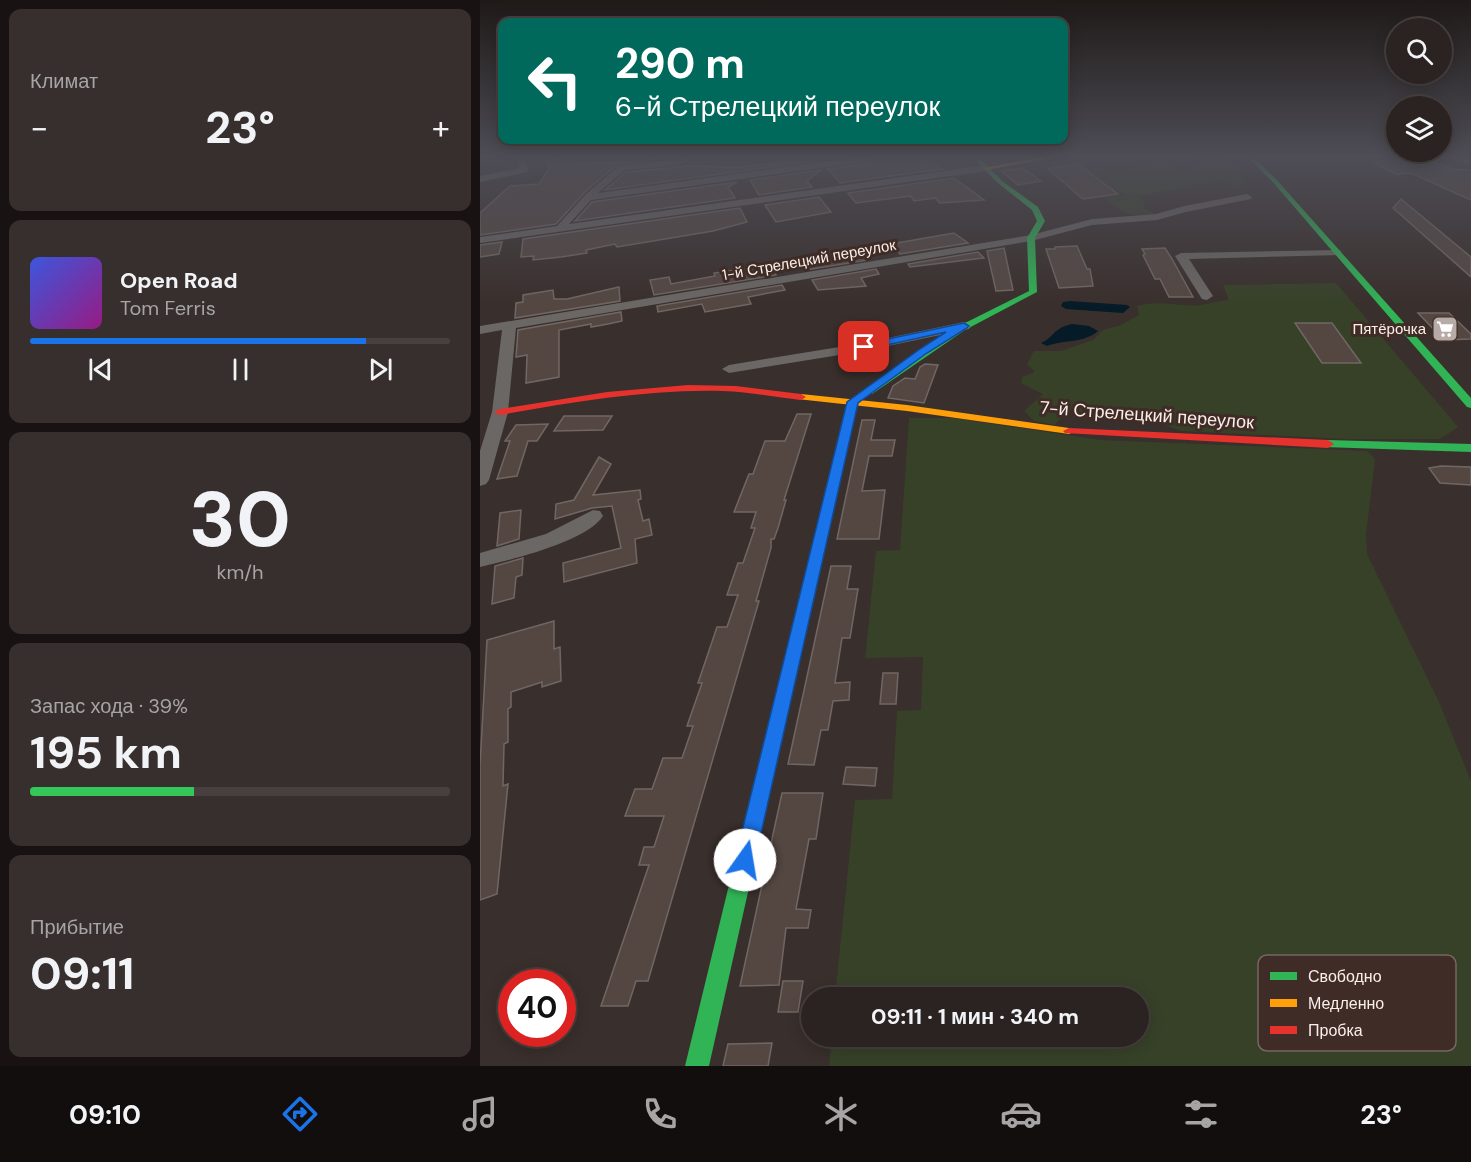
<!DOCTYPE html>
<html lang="ru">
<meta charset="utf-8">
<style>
body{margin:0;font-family:"DM Sans",sans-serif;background:#372f2e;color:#f1f3f6;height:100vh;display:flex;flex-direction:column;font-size:22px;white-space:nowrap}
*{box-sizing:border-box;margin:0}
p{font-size:20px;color:#a6a4a5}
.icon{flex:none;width:33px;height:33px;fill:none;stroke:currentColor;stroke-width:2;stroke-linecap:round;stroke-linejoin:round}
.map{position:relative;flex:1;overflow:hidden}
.sheet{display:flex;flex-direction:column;gap:9px;padding:9px;background:#181312;width:480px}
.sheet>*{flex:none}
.banner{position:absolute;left:18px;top:18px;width:570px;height:126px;border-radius:12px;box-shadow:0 3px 15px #0003,0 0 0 2px #47403f;background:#00695c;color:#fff;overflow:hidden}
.fabs{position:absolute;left:906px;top:18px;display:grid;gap:12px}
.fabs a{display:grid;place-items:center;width:66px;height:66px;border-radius:50%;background:#2b2321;box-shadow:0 3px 15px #0003,0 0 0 2px #47403f;font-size:30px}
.speed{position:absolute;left:18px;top:969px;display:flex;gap:12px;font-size:30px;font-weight:700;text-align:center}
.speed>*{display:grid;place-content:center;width:78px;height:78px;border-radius:50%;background:#2b2321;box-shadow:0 3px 15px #0003,0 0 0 2px #47403f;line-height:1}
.speed .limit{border:9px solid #d22;background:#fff;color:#111}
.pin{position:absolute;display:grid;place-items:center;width:51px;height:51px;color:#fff;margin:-26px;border-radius:12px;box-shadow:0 3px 9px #0006}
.me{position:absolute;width:66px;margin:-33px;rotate:13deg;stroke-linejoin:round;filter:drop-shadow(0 0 4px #0008)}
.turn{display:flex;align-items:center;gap:21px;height:126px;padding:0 18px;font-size:27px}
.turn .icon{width:78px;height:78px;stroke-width:2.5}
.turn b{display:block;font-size:42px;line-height:51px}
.big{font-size:45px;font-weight:700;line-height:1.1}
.sheet .card{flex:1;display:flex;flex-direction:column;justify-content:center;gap:9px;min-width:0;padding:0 21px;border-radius:12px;background:#372f2e}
.sheet .dial{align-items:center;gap:0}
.dial b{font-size:78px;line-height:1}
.song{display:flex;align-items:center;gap:18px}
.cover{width:72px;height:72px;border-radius:9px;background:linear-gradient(135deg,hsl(230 70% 55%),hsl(310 70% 35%))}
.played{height:6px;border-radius:3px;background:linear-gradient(90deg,#1a73e8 80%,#47403f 80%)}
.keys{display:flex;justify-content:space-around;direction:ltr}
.heat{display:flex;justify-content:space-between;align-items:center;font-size:33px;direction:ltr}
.charge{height:9px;border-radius:4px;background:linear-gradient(90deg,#34c759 39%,#47403f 0)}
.trip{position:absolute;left:321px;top:987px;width:348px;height:60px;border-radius:30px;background:#2b2321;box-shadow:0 3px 15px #0003,0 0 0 2px #47403f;font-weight:700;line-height:60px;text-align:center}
.tabs{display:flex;height:96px;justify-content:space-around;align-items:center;background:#110e0d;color:#a6a4a5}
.tabs .icon{width:42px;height:42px}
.tabs .selected{color:#1a73e8}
.tabs b{font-size:27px;color:#f1f3f6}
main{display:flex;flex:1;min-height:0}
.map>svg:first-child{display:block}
.green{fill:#374128}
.water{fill:#051b27}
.building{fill:#544742;stroke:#706764;stroke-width:1.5}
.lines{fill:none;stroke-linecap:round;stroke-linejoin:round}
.street{fill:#6b6765;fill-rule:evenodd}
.fast{fill:#30b455;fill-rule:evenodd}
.slow{fill:#ff9f0a;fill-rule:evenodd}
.jam{fill:#e5322d;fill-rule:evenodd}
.rail-casing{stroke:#6f6866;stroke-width:4}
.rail{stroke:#3f2c26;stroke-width:2;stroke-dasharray:7;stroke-linecap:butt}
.route{fill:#1a73e8;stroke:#114b97;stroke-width:1.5}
.labels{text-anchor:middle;stroke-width:6;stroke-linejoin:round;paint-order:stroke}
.far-street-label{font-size:15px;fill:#fbeeea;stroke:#3f2c26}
.far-poi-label{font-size:15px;fill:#fbeeea;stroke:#3f2c26;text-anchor:end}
.street-label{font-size:18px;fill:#fbeeea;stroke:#3f2c26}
.key{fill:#3f2c26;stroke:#776661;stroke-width:1.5}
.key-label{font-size:16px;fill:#fbeeea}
</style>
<main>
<section class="sheet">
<div class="card"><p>Климат</p>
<div class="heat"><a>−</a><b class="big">23°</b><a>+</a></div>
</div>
<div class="card">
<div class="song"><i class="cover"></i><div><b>Open Road</b><p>Tom Ferris</p></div></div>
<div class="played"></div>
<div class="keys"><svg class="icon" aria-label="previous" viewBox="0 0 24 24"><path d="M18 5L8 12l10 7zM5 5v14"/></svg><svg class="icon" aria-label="pause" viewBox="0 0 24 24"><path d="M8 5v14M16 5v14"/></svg><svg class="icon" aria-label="next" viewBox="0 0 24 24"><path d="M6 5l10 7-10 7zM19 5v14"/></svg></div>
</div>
<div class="card dial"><b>30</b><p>km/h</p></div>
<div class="card"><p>Запас хода · 39%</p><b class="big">195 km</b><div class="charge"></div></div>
<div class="card"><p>Прибытие</p><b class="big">09:11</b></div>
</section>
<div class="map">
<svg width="991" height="1066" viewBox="0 0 991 1066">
<rect width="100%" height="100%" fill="#392f2c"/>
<g class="green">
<path d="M715 158 754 160 761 168 759 171 766 185 752 187 745 182 724 184 658 196 665 203 663 207 674 214C648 217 644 214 624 198L645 195C627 183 618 187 601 174L614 172 610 168C618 166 621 169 628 169 642 169 654 168 667 165L664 163 682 159 705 173 714 172 712 167 717 165Z"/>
<path d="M856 283 978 427 960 439H866L701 431 682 424 644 422 630 409 611 415 587 410 575 425 554 421 544 411 563 394 542 384V377L555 372 547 364 554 351H581L613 340 623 330 641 325 659 315 657 306C677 301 687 304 706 305 721 307 734 301 749 300L743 285Z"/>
<polygon points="429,418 474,418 620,440 887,451 895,459 886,535 887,554 959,702 991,781 991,1066 349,1066 352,1037 658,1036 658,998 355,997 375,800 412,799 417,711 441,710 443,657 385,658 396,551 420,550"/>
</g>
<g class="water">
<polygon points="590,301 647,305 650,307 643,313 586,309 581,306 583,302"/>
<path d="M592 324 609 326 618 331C603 344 585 339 567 346L561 343C575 337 571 329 592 324Z"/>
</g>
<g class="building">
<polygon points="88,158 98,158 101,164 151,161 154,158 187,158 138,164 105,192 76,224 0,235 0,213 30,186 59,184 69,169 66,160"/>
<polygon points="339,158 356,158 125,190 146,172 209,166 262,167"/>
<polygon points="395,158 430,158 431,162 451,160 462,169 360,183 348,169 389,163"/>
<polygon points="932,158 946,159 972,169 991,170 991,200 931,173 916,174 892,162"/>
<polygon points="597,163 638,194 603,199 568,169"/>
<polygon points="542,168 561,181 538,185 521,171"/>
<polygon points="341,170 327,181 332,187 279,195 270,180"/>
<polygon points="474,178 504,200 460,203 455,198 434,201 431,196 376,203 368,193"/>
<polygon points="257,182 248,187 255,198 95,221 112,202"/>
<polygon points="339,197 351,212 296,222 285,205"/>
<polygon points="921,199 991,257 991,277 913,208"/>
<polygon points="260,208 267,222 233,231 137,247 135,244 106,250 107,253 81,257 53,260 54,256 41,257 43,239"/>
<polygon points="474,233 488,243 420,254 411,244"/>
<polygon points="22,242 19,254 0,257 0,245"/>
<polygon points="597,246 607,269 610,269 613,286 579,288 566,249 575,249 575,247"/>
<polygon points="524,248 533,290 516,291 507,251"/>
<polygon points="685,248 692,259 713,297 689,297 680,279 675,279 663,255 665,254 662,249"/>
<polygon points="375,249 380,249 388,260 326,270 319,259"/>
<polygon points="498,252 504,258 430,267 428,264"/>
<polygon points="291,265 296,275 174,295 170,280 189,277 191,284 235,276 234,273"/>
<polygon points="396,269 399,274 381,278 386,286 338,290 332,280"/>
<polygon points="302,285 305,290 268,297 271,304 225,312 222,304 178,312 177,306"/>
<polygon points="139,287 140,301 35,318 36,303 43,302 43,295 73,290 74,299 87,299"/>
<polygon points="141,312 142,321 128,324 111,327 111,324 79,330 79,377 46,383 47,355 36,357 38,330"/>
<polygon points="938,313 969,313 991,334 991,339 964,340"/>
<polygon points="815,323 852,323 881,363 842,363"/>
<polygon points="445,364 458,365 444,403 408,398 413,386 425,378 435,379 440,367"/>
<polygon points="317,414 331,414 304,500 306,500 298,528 294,539 291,539 291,548 276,601 279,601 168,981 156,981 148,1006 121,1006 169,865 159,865 164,847 174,847 184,816 145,816 155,789 172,789 183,758 202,758 213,726 207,726 222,683 218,683 237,627 247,627 258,595 247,595 258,563 263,563 275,528 271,528 276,512 254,512 269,474 273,474 285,441 305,441"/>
<polygon points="84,416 132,416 123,430 74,431"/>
<polygon points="382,420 395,420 391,440 415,440 412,456 389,456 382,491 405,490 399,539 357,539"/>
<polygon points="68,424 57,441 48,441 37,476 17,479 30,441 25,441 36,425"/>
<polygon points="119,457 131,464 113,495 160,490 161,499 158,500 163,521 169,519 172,535 155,539 157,563 84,582 83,563 141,548 132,506 112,508 75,519 76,504 94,500"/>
<polygon points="961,466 991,467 991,485 960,483 949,468"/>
<polygon points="41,510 39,539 17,546 20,513"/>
<polygon points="43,558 42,575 36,577 34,598 12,604 15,566"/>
<polygon points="351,566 371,566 367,589 378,589 370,638 362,638 355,683 370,682 369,700 353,701 348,730 341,730 334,765 308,764"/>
<polygon points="74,621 74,649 80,647 81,681 62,687 62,682 31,692 31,707 28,709 28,742 24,744 23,786 28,784 17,894 0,900 0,765 7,640"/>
<polygon points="403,673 418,673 416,704 400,704"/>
<polygon points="366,767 397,768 395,786 363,784"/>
<polygon points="302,793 343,793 336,839 329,839 316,909 331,910 328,928 306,928 299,985 260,986"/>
<polygon points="303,981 323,981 318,1012 298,1012"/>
<polygon points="292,1043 288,1066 243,1066 248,1044"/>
</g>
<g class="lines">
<g class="street">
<polygon points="38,158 46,158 48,172 0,182 0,176 40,168"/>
<polygon points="207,158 219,158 197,165 145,170 118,193 371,158 393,158 389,161 111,200 89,224 506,165 511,168 506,171 0,243 0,237 77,226 106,194 139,166"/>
<polygon points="767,194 772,197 771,199 706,212 677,220 612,225 551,241 36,328 28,412 9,480 6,484 0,486 0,451 12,412 22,330 0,334 0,326 551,235 612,219 676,214 704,206"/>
<polygon points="857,250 861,251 861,255 709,259 733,296 727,300 722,299 695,256 701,253"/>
<polygon points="484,322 489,323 491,326 489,329 384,351 249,373 242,369 249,365 384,343"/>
<path d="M113 510 120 511 123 516C106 542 30 560 0 567V553L66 534Z"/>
</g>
<g class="fast">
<polygon points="493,158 499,158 522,181 558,207 565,221 555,238 557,292 485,330 392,394 384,394 384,390 479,326 549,291 547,238 557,221 552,210 518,183"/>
<polygon points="768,158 774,158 795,178 991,398 991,408 987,407 791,180"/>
<polygon points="848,440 991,444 991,452 844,447 842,444"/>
<polygon points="292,737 298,739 301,745 229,1066 205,1066 283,745 286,739"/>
</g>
<g class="slow">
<polygon points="559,158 572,158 506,170 503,168"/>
<polygon points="321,394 427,405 589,428 595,431 589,434 427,411 317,399 317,395"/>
</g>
<g class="jam">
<path d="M208 385 256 386 321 394 326 397 321 400C295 397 269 392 243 391 169 389 93 402 20 415L14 412 20 409 127 392Z"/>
<polygon points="388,389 393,392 378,403 301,745 298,751 292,753 286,751 283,745 368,402"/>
<polygon points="589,428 848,440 854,444 848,448 585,433 583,431"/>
</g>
<g class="rail-casing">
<polyline id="rail" points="976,158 991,163"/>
</g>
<use href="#rail" class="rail"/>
</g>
<linearGradient id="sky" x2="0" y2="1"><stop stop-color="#1f1a18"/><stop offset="0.51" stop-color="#4e4d56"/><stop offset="1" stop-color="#4e4d56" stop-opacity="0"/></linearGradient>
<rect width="991" height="307" fill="url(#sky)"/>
<polygon class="route" points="484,323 489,326 487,328 447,353 378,403 275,860 272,867 265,870 258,867 255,860 367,402 440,349 466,332 384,350 379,347 384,344"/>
<defs>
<g id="supermarket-square" transform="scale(1.35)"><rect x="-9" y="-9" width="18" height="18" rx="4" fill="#b7aba8" stroke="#3f2c26"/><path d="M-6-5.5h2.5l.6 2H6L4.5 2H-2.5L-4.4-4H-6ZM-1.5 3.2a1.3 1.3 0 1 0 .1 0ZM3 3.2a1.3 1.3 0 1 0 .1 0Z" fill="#fff"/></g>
</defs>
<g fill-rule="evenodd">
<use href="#supermarket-square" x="965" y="329"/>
</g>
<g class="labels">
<g class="far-street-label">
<text transform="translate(329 260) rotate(-10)" y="5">1-й Стрелецкий переулок</text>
</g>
<g class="far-poi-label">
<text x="946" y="334">Пятёрочка</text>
</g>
<g class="street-label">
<text transform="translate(667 415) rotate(4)" y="6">7-й Стрелецкий переулок</text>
</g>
</g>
<rect x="778" y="955" width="198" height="96" rx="9" class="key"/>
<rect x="790" y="972" width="27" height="8" fill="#30b455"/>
<rect x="790" y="999" width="27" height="8" fill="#ff9f0a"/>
<rect x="790" y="1026" width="27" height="8" fill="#e5322d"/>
<g class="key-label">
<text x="828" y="982">Свободно</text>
<text x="828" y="1009">Медленно</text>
<text x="828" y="1036">Пробка</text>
</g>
</svg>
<div class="fabs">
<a><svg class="icon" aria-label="search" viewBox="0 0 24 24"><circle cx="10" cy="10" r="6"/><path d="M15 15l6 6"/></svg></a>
<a><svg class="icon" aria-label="layers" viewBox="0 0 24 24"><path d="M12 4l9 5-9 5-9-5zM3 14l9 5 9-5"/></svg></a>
</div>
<div class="speed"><div class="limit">40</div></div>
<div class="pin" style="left:384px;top:347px;background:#d93025"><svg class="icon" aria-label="arrive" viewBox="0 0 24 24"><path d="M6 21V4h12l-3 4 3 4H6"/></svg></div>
<svg class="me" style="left:265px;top:860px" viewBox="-20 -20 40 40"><circle r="19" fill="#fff"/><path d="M0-13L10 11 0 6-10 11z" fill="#1a73e8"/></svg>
<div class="trip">09:11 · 1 мин · 340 m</div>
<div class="banner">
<div class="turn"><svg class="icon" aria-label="left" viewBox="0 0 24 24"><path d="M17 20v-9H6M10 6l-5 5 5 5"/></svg><div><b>290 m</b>6-й Стрелецкий переулок</div></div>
</div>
</div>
</main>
<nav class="tabs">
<b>09:10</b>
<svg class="icon selected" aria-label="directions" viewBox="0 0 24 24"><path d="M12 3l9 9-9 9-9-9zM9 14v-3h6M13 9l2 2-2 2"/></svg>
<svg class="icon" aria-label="music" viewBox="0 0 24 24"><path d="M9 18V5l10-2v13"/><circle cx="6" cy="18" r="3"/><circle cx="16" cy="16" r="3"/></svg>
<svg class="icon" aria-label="phone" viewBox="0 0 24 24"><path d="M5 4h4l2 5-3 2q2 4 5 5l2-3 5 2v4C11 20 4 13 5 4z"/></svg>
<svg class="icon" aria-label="climate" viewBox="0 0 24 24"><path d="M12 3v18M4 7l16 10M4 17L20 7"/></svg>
<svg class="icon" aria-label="car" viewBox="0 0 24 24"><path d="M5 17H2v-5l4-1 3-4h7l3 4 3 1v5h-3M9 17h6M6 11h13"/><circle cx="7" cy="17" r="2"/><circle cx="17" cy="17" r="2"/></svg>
<svg class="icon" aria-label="filters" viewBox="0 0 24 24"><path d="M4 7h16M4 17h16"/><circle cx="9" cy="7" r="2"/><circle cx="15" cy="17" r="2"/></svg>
<b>23°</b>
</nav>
